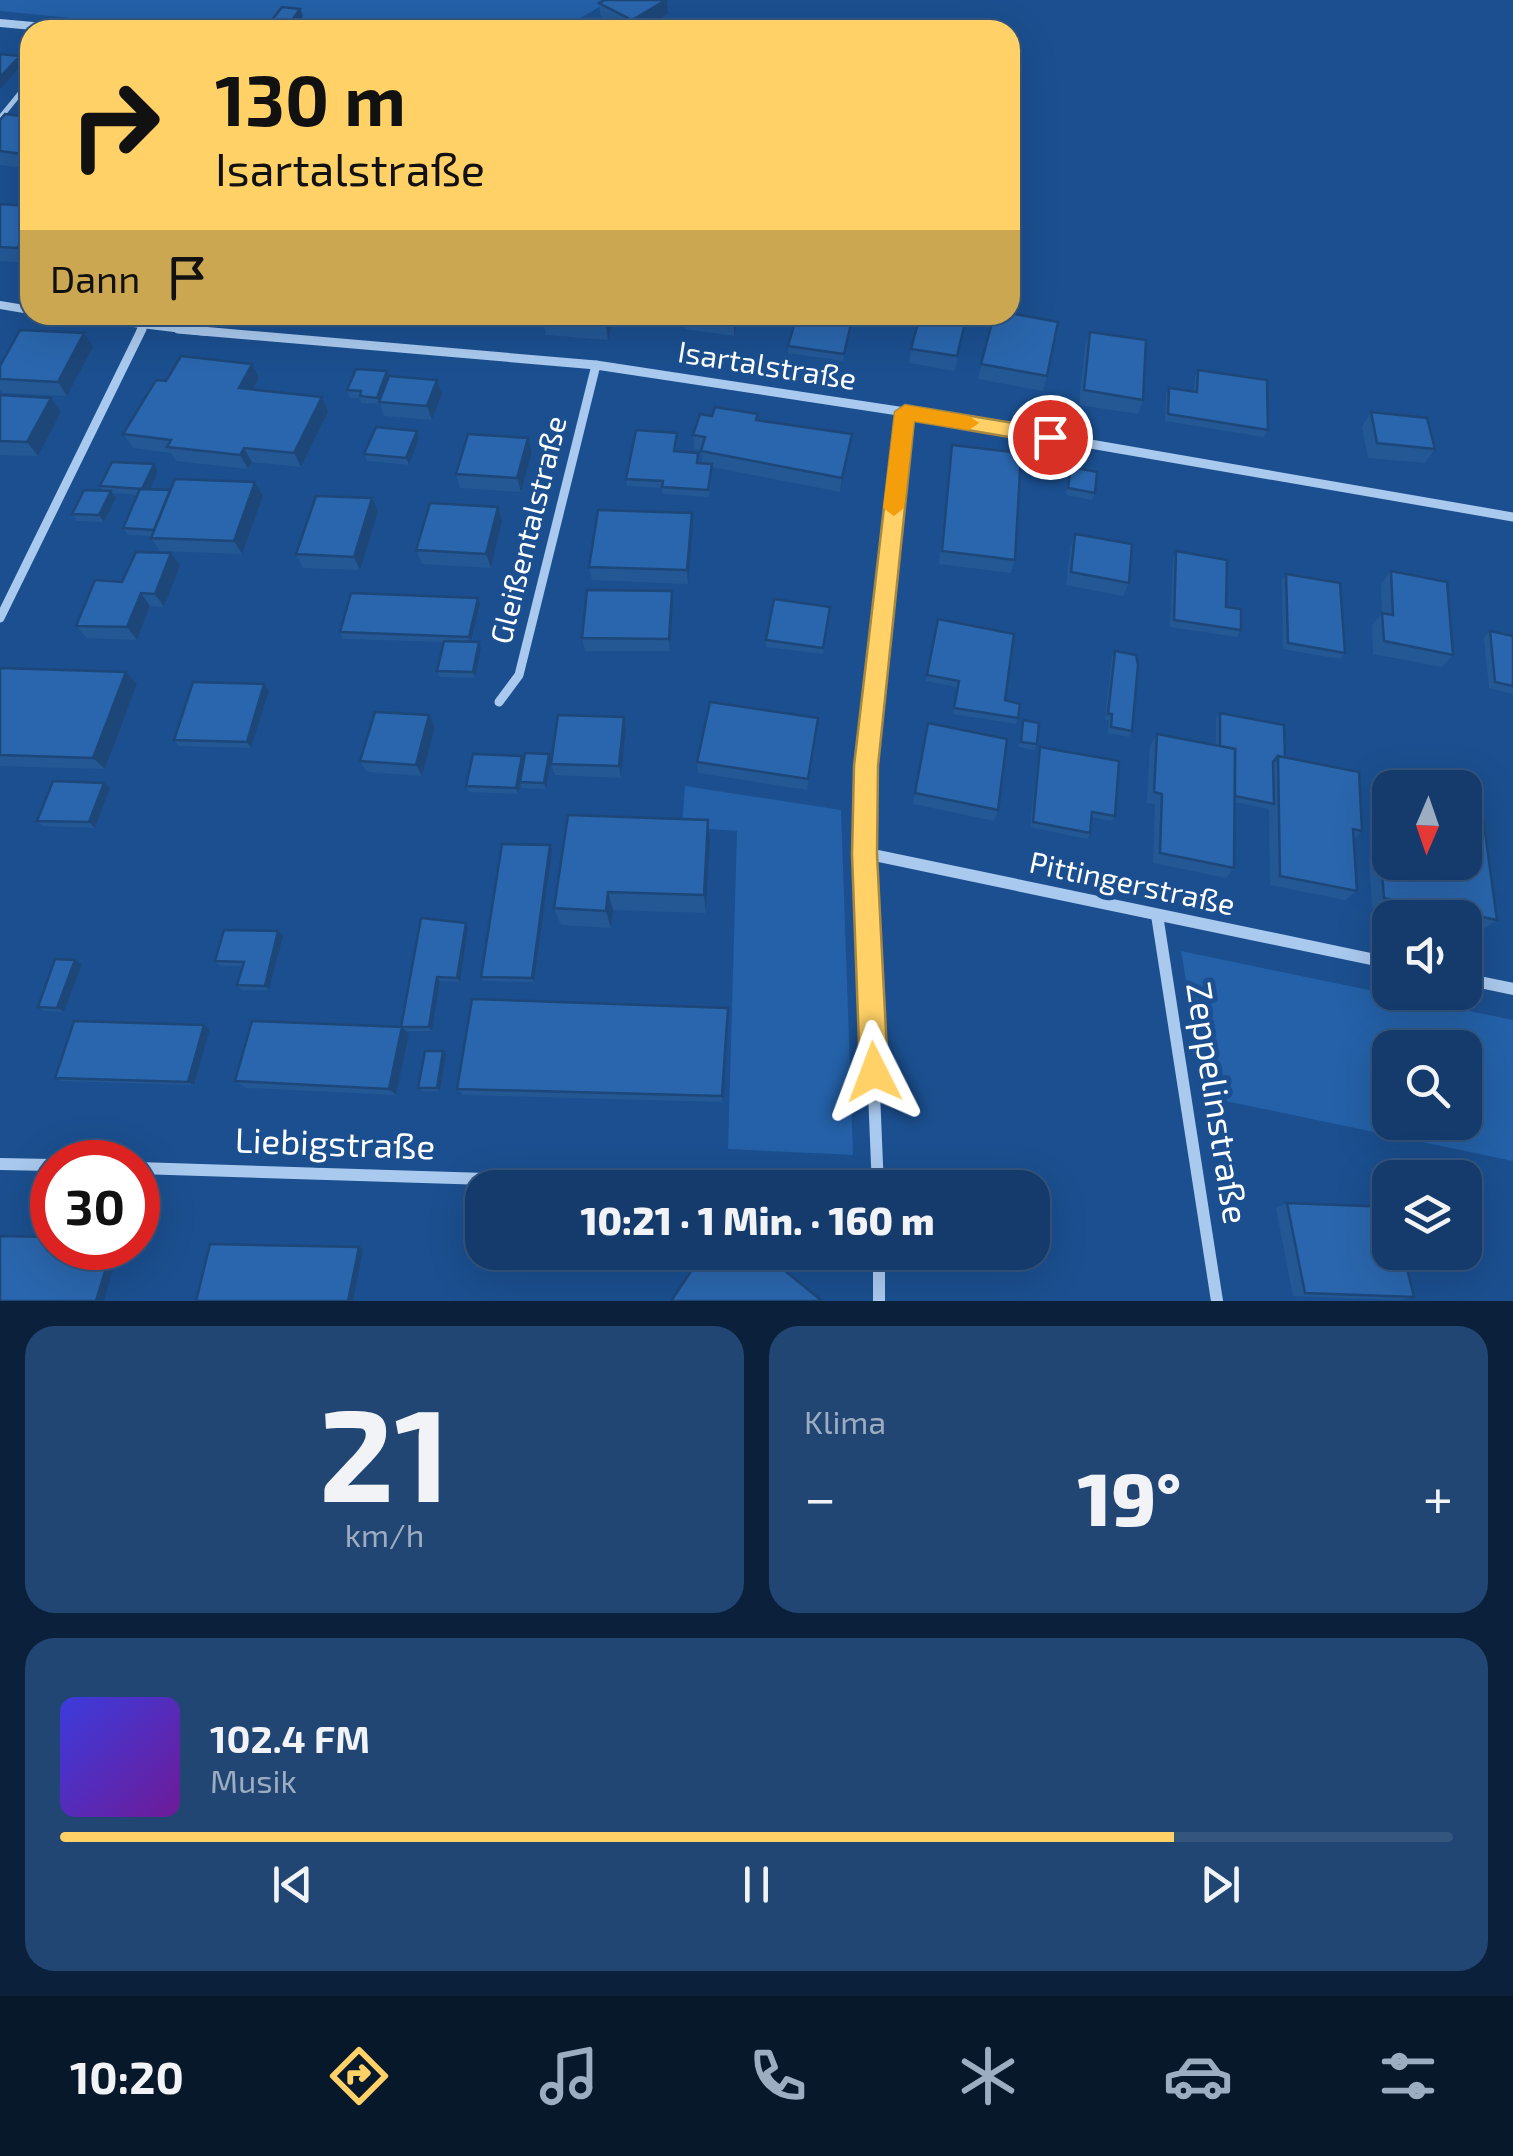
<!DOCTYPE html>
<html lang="de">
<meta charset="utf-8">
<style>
body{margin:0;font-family:"Exo 2",sans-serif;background:#214673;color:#f1f3f6;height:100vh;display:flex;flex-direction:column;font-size:38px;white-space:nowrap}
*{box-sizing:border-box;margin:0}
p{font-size:32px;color:#9dadc1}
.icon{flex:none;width:55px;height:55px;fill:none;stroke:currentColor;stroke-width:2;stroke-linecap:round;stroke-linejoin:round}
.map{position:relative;height:1301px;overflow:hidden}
.details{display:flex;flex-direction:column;gap:25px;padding:25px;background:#0b203b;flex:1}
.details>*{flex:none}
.guide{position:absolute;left:20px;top:20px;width:1000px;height:305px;border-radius:30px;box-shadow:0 10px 40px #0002,0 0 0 2px #33557e;background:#ffd166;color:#111;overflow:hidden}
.needle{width:65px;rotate:182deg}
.tools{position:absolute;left:1372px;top:770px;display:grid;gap:20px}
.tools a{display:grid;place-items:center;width:110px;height:110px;border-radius:20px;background:#143b6b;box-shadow:0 10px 40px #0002,0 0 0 2px #33557e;font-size:50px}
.speed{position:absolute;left:30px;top:1140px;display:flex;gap:20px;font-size:50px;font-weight:700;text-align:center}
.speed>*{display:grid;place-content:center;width:130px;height:130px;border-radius:50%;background:#143b6b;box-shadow:0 10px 40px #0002,0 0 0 2px #33557e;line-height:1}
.speed .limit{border:15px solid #d22;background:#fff;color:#111}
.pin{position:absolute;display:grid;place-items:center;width:85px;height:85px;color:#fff;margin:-42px;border:5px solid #fff;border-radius:50%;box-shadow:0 2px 10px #0007}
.me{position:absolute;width:110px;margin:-55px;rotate:357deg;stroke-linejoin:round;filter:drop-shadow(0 0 8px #0008)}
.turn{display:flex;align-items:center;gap:35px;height:210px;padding:0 30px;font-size:45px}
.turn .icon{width:130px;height:130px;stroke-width:2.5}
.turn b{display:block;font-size:70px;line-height:85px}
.then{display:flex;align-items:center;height:95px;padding:0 30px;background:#0003;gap:20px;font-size:38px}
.big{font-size:75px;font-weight:800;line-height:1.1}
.details .widget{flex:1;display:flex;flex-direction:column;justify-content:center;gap:15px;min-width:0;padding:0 35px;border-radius:30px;background:#214673}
.details .dial{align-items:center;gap:0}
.dial b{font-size:130px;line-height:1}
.song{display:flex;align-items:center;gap:30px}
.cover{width:120px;height:120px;border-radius:15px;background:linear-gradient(135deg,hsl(240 70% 55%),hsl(280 70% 35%))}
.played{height:10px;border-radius:5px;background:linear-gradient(90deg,#ffd166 80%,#33557e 80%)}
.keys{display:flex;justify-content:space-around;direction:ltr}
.heat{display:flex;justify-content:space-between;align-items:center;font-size:55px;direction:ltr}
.details .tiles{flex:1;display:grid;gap:25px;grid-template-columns:1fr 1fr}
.widget:last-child{grid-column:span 2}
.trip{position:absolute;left:465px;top:1170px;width:585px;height:100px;border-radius:30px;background:#143b6b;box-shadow:0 10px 40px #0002,0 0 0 2px #33557e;font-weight:800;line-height:100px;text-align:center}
.dock{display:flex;height:160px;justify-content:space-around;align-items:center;background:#08182b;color:#9dadc1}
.dock .icon{width:70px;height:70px}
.dock .active{color:#ffd166}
.dock b{font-size:45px;color:#f1f3f6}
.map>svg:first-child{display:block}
.green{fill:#2461a8;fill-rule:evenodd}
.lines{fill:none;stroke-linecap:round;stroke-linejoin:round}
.service{stroke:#a9c9ee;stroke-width:5}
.minor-far2{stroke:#a9c9ee;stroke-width:8}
.minor-far1{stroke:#a9c9ee;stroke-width:9}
.minor{stroke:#a9c9ee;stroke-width:12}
.wall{fill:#245895}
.shaded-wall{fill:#1d4779}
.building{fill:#2a66ad;stroke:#1d4779;stroke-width:2.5}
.route{fill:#ffd166;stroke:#a68842;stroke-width:2.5}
.slow{fill:#f59e0b}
.labels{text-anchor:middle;stroke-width:10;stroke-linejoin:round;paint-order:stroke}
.street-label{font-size:30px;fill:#fff;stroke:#1b4f8f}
.near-street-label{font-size:35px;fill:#fff;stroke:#1b4f8f}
</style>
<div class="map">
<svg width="1513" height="1301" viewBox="0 0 1513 1301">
<rect width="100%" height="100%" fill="#1b4f8f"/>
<g class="green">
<path d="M0 0H611L560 30C533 26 504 16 477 30H194L0 11Z"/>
<polygon points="685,786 841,810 853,1155 728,1149 737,831 682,827"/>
<path d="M1181 951 1513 1020V1161L1206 1097ZM1390 1048H1465V1122H1390Z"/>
</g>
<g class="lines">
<polyline class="service" points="0,118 30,81"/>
<g class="minor-far2">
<polyline points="0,23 77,30"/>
<polyline points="0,305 30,310"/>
<polyline points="68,315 207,332"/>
<polyline points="140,332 143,326"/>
</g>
<g class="minor-far1">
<polyline points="178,329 596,365 905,412 1513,517"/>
<polyline points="0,618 142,329"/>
<polyline points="499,702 519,675 596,365"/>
<polyline points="867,756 905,412"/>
</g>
<g class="minor">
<polyline points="867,754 864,853 878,1188"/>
<polyline points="864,853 1390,963"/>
<polyline points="1157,915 1217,1301"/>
<polyline points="1465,979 1513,989"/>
<polyline points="0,1164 52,1165"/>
<polyline points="138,1168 771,1188"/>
<polyline points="879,1252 879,1301"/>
</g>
</g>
<g class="wall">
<polygon points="599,3 668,14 641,30 624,30 601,18"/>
<polygon points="300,9 303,16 294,29 275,27 272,20"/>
<polygon points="30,117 30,169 0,165 0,120"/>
<polygon points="0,204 30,206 30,258 26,263 0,261"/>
<polygon points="444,315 525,315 520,327 445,319"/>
<polygon points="615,315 608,340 546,335 543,320"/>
<polygon points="684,315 741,315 734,336 685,329"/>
<polygon points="994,315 1047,376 1043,391 978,379"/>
<polygon points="853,320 843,361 788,353 788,346"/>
<polygon points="965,323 955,371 909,363 911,349"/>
<polygon points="1090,332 1143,400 1138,414 1079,405 1085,346"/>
<polygon points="93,347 67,396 3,393 0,389 0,366"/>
<polygon points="1198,370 1268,430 1264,437 1165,421 1166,395 1169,388 1194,391 1195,377"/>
<polygon points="389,376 437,380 442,394 432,420 384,416 380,404 362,403 360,398 350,398 347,390"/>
<polygon points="259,378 253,390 328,412 301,467 252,462 248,469 176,461 171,453 133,448 123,434 166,381"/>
<polygon points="0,395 51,398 61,412 38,456 0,455"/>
<polygon points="1371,412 1435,449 1425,463 1368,458 1362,427"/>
<polygon points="758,414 758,420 850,449 840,492 712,467 709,497 663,494 662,488 627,486 626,479 677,433 676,451 702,463 701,450 694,449 693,435 712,416"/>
<polygon points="417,431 419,438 409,465 367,461 364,454"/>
<polygon points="528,438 532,452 521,492 460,488 456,474"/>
<polygon points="952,445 1015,560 1011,573 939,564 950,459"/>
<polygon points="154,464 158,471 150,489 170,490 255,482 263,496 242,554 160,551 151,538 151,536 128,535 123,528 138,495 113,493 116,498 104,522 77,521 72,514 103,491 100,486"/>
<polygon points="1071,467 1095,493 1092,500 1066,495"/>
<polygon points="378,512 360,570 303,568 296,554"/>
<polygon points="502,521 491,568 422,564 416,550"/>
<polygon points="693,527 688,584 592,580 589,567"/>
<polygon points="1075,534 1129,583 1123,596 1066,585 1070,548"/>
<polygon points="1176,551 1226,607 1241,630 1237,637 1170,627 1173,558"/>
<polygon points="180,566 164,607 150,606 137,640 87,638 76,626 122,582"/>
<polygon points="1391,571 1453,655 1442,667 1373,654 1372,626 1382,613 1381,584"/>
<polygon points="1286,574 1345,653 1340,659 1283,649 1282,580"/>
<polygon points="672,591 673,604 670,651 585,651 582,638"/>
<polygon points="478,598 480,604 472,642 481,648 475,678 440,677 437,671 444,642 343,639 340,632"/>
<polygon points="830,607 823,654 766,647 766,640"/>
<polygon points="938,619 1005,700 1018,718 1016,724 953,714 957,687 926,681"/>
<polygon points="1490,631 1513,636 1513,694 1489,688 1484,638"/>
<polygon points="1115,651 1132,731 1129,737 1108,733 1109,720 1105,720 1112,657"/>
<polygon points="0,668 137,684 105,769 0,766"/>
<polygon points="269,691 251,748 179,746 174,740"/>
<polygon points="1220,713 1285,758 1362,831 1354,839 1357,891 1345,900 1270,885 1269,809 1235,802 1234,868 1226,878 1153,863 1155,804 1147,803 1150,746 1157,734 1216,745 1216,719"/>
<polygon points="429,715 435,727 422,776 367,772 360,761"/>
<polygon points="624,717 626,729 621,778 555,775 551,764"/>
<polygon points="1023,720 1037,744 1034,750 1019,747 1021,726"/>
<polygon points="928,723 998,810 994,821 913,804"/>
<polygon points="817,730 807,790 698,773 697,762"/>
<polygon points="1040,747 1115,816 1112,821 1091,817 1090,833 1087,839 1030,827 1038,753"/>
<polygon points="522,756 524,761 551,760 546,789 522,788 520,782 518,794 469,792 466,786"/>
<polygon points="104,783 110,788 95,828 43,826 37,821"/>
<polygon points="1386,799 1497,920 1483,929 1465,926 1465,918 1424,918 1372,907 1369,858 1378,849 1375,810"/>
<polygon points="710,840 706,913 613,910 611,928 561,925 554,908"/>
<polygon points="552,850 534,982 483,981 481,977"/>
<polygon points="466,923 468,928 460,982 440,981 432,1031 406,1031 409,1034 396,1095 246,1088 235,1081 402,1027"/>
<polygon points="278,931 283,936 269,990 242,990 237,985 242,966 221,966 215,961"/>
<polygon points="75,960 82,964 64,1012 45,1011 38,1007"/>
<polygon points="728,1008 723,1102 463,1095 457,1089"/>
<polygon points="204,1025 210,1029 194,1085 62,1081 55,1078"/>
<polygon points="446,1055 440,1091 422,1091 418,1088"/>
<polygon points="1287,1203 1414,1297 1399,1300 1293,1296 1276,1208"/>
</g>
<g class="shaded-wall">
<polygon points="667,0 668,14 641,30 633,30 632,20"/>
<polygon points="300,9 303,16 294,29 291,22"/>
<polygon points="20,56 24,63 0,89 0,77"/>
<polygon points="30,230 30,258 26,263 17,248"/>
<polygon points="520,315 525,315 520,327 518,320"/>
<polygon points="609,315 615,315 608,340 606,326"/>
<polygon points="736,315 741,315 734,336 734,322"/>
<polygon points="84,333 93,347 67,396 58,382"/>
<polygon points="252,364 259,378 246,403 239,388"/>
<polygon points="387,371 390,378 379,402 380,405 377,398"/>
<polygon points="437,380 442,394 432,420 427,406"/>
<polygon points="322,397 328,412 301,467 294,453"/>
<polygon points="51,398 61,412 38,456 27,442"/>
<polygon points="417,431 419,438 409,465 406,458"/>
<polygon points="852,434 850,449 840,492 842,478"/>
<polygon points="528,438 532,452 521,492 517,478"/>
<polygon points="244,448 252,462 248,469 240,455"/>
<polygon points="154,464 158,471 147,496 142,489"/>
<polygon points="255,482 263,496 242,554 234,541"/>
<polygon points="111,491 116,498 104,522 99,515"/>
<polygon points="372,498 378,512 360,570 354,557"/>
<polygon points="498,507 502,521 491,568 486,554"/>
<polygon points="692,513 693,527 688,584 687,570"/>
<polygon points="171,553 180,566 164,607 155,594"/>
<polygon points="672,591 673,604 670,651 669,639"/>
<polygon points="141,593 150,606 137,640 127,627"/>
<polygon points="478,598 480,604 471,643 469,637"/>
<polygon points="479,642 481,648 475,678 473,672"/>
<polygon points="126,672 137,684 105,769 93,758"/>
<polygon points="264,684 269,691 251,748 247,742"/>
<polygon points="429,715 435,727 422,776 416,765"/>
<polygon points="624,717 626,729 621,778 619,766"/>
<polygon points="549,754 551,760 546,789 544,783"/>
<polygon points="522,756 524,762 518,794 516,788"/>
<polygon points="104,783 110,788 95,828 89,822"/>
<polygon points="708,820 710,840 706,913 704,895"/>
<polygon points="550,845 552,850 534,982 532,978"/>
<polygon points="608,892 613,910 611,928 606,911"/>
<polygon points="466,923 468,928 460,982 457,978"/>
<polygon points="278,931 283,936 269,990 265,986"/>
<polygon points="75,960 82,964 64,1012 57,1008"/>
<polygon points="437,977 440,981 432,1031 429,1027"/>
<polygon points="728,1008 728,1016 723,1102 722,1096"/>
<polygon points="204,1025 210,1029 194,1085 188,1082"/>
<polygon points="402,1027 409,1034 396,1095 389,1089"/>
<polygon points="443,1051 446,1055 440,1091 437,1088"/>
<polygon points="359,1247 363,1249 353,1301 348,1301"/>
<polygon points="112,1248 119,1248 104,1301 96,1301"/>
</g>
<g class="building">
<polygon points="605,0 666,0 632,20 599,3"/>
<polygon points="282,7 300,9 291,22 272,20"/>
<polygon points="0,54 20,56 0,77"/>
<polygon points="5,114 30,117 30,155 0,151 0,120"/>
<polygon points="0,204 30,206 30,230 17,248 0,247"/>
<polygon points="1010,313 1058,322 1047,376 981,364 994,315 1010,315"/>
<polygon points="472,315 520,315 518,320"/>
<polygon points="545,315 609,315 606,326 543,320"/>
<polygon points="689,315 736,315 734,322"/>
<polygon points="797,315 853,315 844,354 788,346"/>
<polygon points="920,315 965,323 957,356 911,349"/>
<polygon points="20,330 84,333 58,382 0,379 0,366"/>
<polygon points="1090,332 1146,340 1143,400 1084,390"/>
<polygon points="181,356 252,364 239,388 322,397 294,453 244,448 240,455 167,447 171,440 123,434 156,380 166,381"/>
<polygon points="356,369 387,371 377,398 360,396 361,391 347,390"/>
<polygon points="1198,370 1267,380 1268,430 1168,414 1169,388 1197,392"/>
<polygon points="389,376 437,380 427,406 379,402"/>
<polygon points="0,395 51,398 27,442 0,441"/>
<polygon points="715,407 758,414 756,420 852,434 842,478 701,451 705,437 693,435 700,414 712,416"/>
<polygon points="1371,412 1427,418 1435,449 1377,443"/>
<polygon points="376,427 417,431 406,458 364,454"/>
<polygon points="636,430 677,433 674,451 698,453 697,463 712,464 708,490 662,487 663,481 626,479"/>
<polygon points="468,434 528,438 517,478 456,474"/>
<polygon points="952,445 1021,453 1015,560 942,551"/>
<polygon points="112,462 154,464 142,489 100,486"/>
<polygon points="1071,467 1097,472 1095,493 1068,488"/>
<polygon points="175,479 255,482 234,541 151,538"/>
<polygon points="140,489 170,490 154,530 123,528"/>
<polygon points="84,490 111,491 99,515 72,514"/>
<polygon points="316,496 372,498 354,557 296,554"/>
<polygon points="430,503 498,507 486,554 416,550"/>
<polygon points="598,510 692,513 687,570 589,567"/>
<polygon points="1075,534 1132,544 1129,583 1071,572"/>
<polygon points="1176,551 1227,560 1226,607 1241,609 1241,630 1174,620"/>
<polygon points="136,552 171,553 155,594 141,593 127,627 76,626 95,580 122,582"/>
<polygon points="1391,571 1447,582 1453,655 1384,641 1382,613 1393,615"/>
<polygon points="1286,574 1340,583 1345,653 1288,643"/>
<polygon points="587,590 672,591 669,639 582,638"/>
<polygon points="351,593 478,598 469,637 340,632"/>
<polygon points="774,599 830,607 823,648 766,640"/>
<polygon points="938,619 1014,634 1005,700 1020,704 1018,718 954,708 959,681 927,675"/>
<polygon points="1490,631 1513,636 1513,686 1495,682"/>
<polygon points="444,641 479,642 473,672 437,671"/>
<polygon points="1115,651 1136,655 1138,665 1132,731 1111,727 1112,714 1108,714"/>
<polygon points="0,668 126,672 93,758 0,755"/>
<polygon points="193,682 264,684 247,742 174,740"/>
<polygon points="710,702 818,718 808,779 697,762"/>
<polygon points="375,712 429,715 416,765 360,761"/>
<polygon points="1220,713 1284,725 1285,758 1278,756 1273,762 1274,804 1235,796 1235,749 1220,746"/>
<polygon points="558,715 624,717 619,766 551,764"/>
<polygon points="1023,720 1039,723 1037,744 1021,742"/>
<polygon points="928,723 1007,739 998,810 915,793"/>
<polygon points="1157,734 1235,749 1234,868 1160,853 1162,794 1154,792"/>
<polygon points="1040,747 1119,761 1115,816 1092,812 1090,833 1033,822"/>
<polygon points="525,753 549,754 544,783 520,782"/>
<polygon points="473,754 522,756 516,788 466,786"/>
<polygon points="1278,756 1359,772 1362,831 1353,829 1357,891 1280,876"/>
<polygon points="53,781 104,783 89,822 37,821"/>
<polygon points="1386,799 1390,800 1390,844"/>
<polygon points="1465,814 1483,817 1497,920 1384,898 1380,848 1390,850 1390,862 1465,862"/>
<polygon points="568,815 708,820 704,895 608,892 606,911 554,908"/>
<polygon points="502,844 550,845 532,978 481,977"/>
<polygon points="421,918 466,923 457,978 437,977 429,1027 401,1027"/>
<polygon points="224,930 278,931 265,986 237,985 244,962 215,961"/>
<polygon points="55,959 75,960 57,1008 38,1007"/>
<polygon points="472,999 728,1008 722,1096 457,1089"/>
<polygon points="74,1021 204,1025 188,1082 55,1078"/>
<polygon points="252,1021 402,1027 389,1089 235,1081"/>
<polygon points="425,1051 443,1051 437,1088 418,1088"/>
<polygon points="1287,1203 1390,1207 1390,1252 1403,1252 1414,1297 1305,1293"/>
<polygon points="0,1236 52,1237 52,1248 112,1248 96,1301 0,1301"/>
<polygon points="210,1244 359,1247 348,1301 196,1301"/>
<polygon points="704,1252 762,1252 822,1301 671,1301"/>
</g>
<polygon class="route" points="905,405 1050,429 1061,437 1050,444 914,421 878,766 877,854 888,1072 884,1082 874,1086 864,1082 860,1072 852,854 854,766 895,412"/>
<polygon class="slow" points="905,405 969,416 979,423 969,430 914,421 904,508 894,516 883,508 895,412"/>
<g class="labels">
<g class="street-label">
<text transform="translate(767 366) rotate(9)" y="10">Isartalstraße</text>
<text transform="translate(529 530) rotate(-76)" y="10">Gleißentalstraße</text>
<text transform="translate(1132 884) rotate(12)" y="10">Pittingerstraße</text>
</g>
<g class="near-street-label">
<text transform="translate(1217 1103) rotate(81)" y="12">Zeppelinstraße</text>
<text transform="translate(335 1144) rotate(2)" y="12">Liebigstraße</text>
</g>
</g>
</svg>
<div class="tools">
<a><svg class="needle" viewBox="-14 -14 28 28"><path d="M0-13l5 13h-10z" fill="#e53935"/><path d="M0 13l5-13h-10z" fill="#9dadc1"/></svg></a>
<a><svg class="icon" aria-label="sound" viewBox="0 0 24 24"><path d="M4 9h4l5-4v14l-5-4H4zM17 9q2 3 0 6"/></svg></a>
<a><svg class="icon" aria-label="search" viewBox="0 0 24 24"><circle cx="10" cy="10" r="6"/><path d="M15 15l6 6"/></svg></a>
<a><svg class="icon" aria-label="layers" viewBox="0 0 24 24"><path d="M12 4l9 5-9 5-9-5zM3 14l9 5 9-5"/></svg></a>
</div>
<div class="speed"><div class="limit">30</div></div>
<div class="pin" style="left:1050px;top:437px;background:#d93025"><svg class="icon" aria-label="arrive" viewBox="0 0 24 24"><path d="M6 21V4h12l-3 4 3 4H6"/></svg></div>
<svg class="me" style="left:874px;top:1072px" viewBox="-20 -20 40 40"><path d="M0-17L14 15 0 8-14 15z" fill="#ffd166" stroke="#fff" stroke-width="4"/></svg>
<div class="trip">10:21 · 1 Min. · 160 m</div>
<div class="guide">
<div class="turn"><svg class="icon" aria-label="right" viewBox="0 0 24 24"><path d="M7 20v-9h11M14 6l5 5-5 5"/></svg><div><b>130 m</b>Isartalstraße</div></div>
<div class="then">Dann<svg class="icon" aria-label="arrive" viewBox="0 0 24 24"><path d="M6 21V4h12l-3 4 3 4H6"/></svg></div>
</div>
</div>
<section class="details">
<div class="tiles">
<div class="widget dial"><b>21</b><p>km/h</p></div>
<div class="widget"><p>Klima</p>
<div class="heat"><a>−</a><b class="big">19°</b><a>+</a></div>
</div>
<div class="widget">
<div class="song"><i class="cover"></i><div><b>102.4 FM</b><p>Musik</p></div></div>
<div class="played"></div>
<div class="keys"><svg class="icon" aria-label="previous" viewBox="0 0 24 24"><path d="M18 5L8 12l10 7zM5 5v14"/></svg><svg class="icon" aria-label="pause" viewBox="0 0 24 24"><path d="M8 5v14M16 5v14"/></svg><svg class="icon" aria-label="next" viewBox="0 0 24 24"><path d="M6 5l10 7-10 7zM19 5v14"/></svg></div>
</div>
</div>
</section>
<nav class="dock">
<b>10:20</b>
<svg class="icon active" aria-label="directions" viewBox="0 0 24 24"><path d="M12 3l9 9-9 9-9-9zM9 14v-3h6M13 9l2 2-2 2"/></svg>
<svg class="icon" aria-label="music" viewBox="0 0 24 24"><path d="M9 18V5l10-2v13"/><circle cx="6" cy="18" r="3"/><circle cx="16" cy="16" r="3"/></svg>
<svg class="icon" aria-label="phone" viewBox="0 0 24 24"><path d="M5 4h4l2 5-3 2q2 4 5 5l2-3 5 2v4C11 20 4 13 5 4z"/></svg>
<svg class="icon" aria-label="climate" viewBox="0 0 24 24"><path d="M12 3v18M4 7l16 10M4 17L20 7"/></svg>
<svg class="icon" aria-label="car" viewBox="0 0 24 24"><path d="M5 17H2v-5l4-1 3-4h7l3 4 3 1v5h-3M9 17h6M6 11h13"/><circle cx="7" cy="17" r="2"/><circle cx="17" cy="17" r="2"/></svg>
<svg class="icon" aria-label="filters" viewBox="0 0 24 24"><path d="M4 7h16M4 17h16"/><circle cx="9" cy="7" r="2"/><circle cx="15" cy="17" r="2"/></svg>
</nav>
